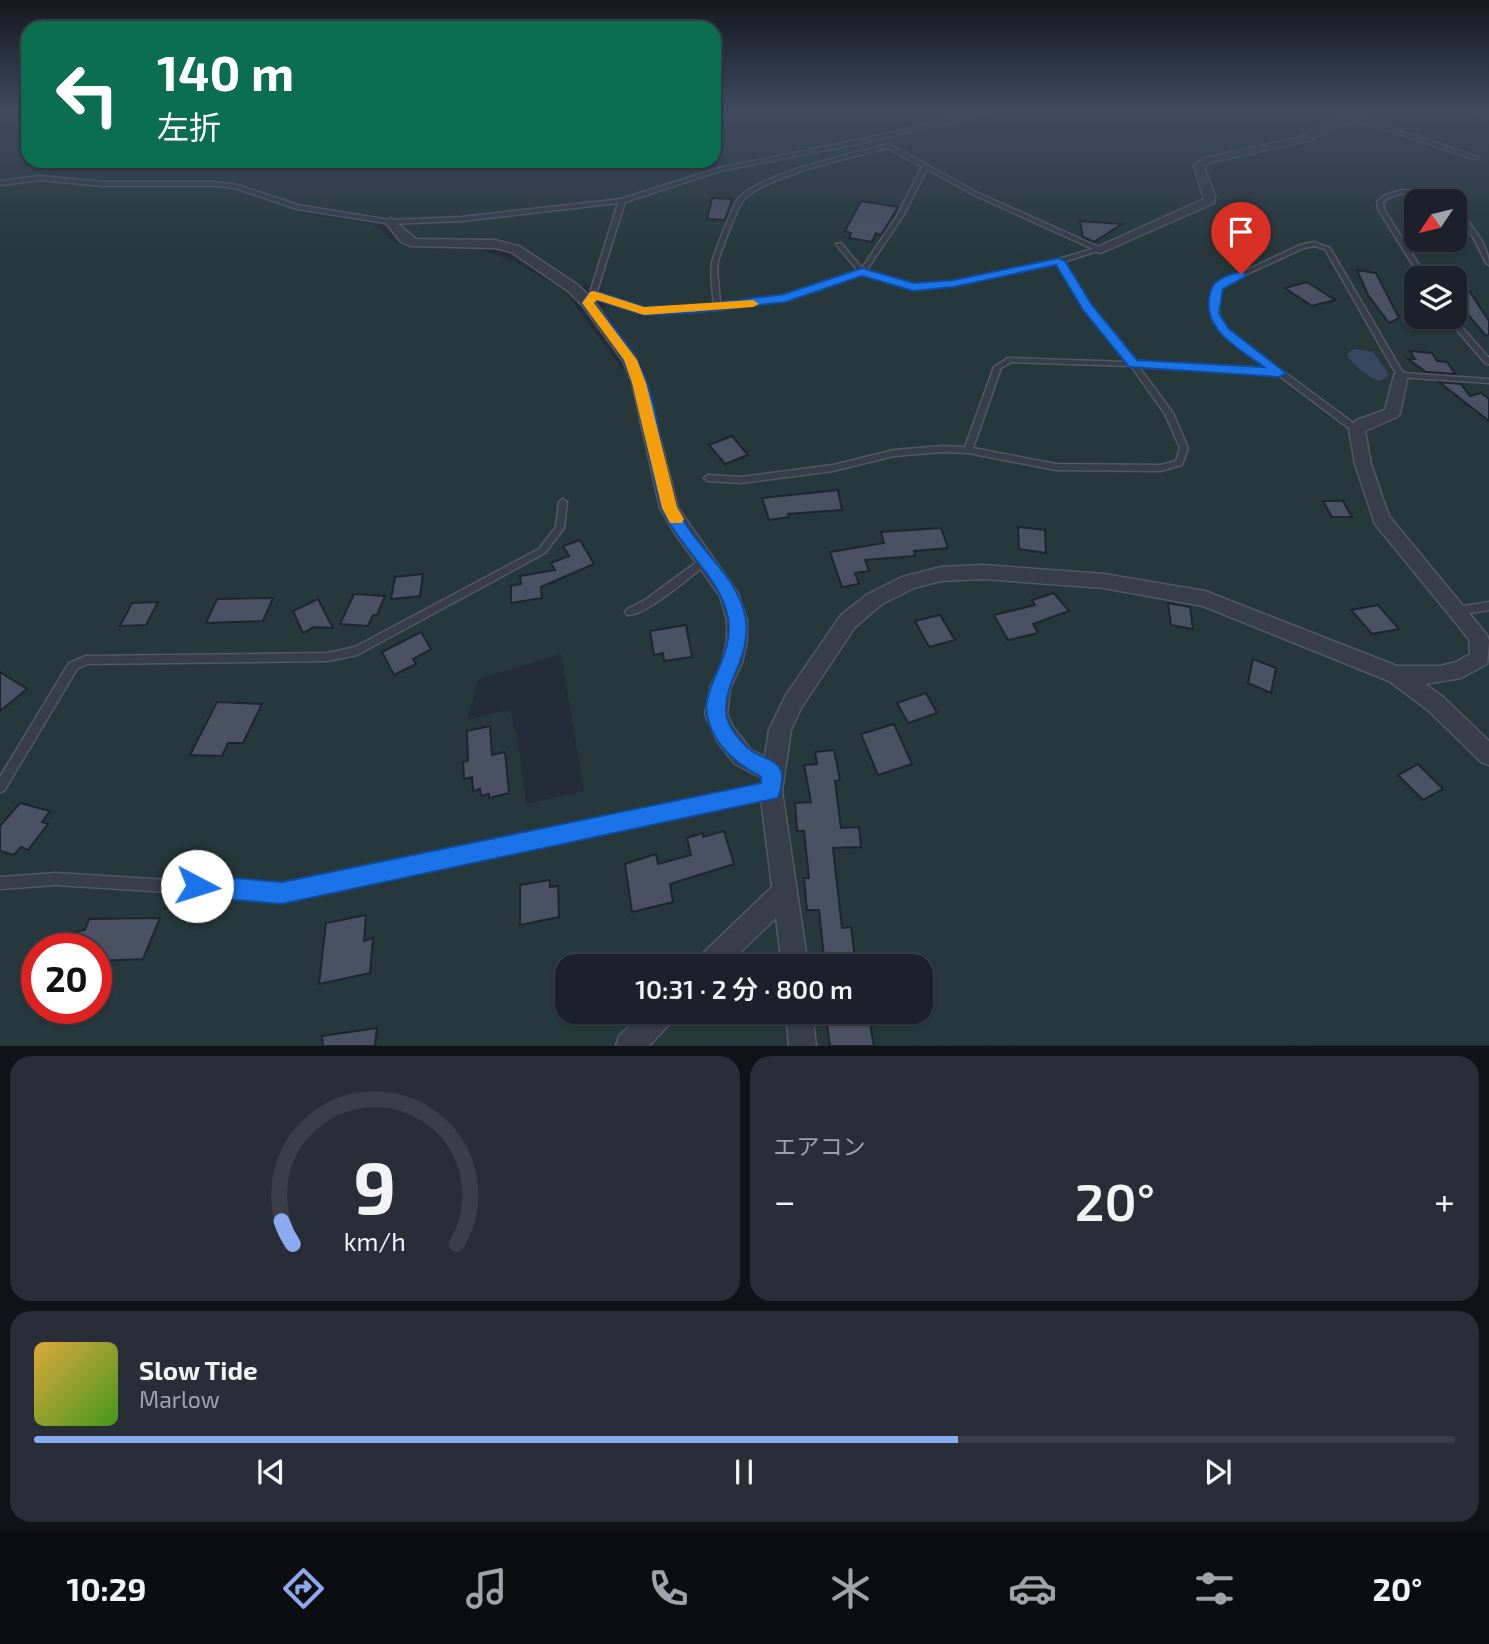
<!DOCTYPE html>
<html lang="ja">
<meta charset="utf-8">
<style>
body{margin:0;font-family:"Exo 2","Noto Sans JP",sans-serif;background:#282d37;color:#f1f3f6;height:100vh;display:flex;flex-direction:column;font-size:26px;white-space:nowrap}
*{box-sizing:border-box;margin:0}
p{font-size:23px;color:#a0a3a9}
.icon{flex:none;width:38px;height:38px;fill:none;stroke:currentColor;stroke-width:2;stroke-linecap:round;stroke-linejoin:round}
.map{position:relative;height:1046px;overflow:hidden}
.sheet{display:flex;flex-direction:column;gap:10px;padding:10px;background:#0f1218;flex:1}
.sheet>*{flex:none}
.hud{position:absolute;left:21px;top:21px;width:700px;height:147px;border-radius:21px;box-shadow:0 2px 5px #0004,0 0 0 2px #393e47;background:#0b6e4f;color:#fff;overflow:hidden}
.needle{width:46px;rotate:235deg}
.buttons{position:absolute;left:1404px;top:189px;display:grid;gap:14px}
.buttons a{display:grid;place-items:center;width:63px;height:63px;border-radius:14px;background:#1b202b;box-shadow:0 2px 5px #0004,0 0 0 2px #393e47;font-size:35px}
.speed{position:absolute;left:21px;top:933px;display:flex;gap:14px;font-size:35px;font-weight:700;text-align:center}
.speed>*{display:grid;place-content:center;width:91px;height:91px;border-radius:50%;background:#1b202b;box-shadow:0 2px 5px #0004,0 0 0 2px #393e47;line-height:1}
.speed .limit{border:10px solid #d22;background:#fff;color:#111}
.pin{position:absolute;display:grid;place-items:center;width:60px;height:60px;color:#fff;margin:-72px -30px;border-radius:50% 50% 50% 0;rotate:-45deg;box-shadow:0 0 7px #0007}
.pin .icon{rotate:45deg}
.me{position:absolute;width:77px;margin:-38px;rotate:95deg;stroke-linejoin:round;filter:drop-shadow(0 0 5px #0008)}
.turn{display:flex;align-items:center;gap:24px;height:147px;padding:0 21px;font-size:32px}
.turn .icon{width:91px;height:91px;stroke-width:2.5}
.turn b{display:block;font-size:49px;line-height:60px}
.big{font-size:52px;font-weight:600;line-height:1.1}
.sheet .card{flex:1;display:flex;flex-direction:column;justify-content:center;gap:10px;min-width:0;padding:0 24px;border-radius:21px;background:#282d37}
.sheet .dial{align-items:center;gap:0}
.dial svg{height:182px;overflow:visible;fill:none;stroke:#393e47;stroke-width:7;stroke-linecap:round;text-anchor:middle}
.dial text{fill:#f1f3f6;stroke:none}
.song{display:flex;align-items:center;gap:21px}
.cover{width:84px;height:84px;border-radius:10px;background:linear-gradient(135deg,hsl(40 70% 55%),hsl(100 70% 35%))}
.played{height:7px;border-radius:4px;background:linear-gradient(90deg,#8caaf0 65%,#393e47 65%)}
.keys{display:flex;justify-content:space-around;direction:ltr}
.heat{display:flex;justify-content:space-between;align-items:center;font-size:38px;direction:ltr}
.sheet .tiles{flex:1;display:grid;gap:10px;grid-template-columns:1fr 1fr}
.card:last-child{grid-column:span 2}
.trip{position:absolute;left:555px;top:954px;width:378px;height:70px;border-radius:21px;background:#1b202b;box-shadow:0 2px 5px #0004,0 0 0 2px #393e47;font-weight:600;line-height:70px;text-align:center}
.dock{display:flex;height:112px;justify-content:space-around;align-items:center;background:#0b0d11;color:#a0a3a9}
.dock .icon{width:49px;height:49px}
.dock .selected{color:#8caaf0}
.dock b{font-size:32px;color:#f1f3f6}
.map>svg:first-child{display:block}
.green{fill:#26383b;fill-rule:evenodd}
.water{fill:#3a4761}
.building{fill:#4a5162;stroke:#1e2430;stroke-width:2}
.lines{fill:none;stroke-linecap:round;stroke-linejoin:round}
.lane-casing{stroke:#525864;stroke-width:3}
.street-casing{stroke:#525864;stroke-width:3}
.lane{fill:#373d49;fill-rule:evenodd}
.street{fill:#373d49;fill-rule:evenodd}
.route{fill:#1a73e8;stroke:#114b97;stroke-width:2}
.slow{fill:#f59e0b}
</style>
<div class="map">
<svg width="1489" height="1046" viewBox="0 0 1489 1046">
<rect width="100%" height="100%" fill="#242b39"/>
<path class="green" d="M0 109H28V161H714V109H1489V1045L0 1046ZM247 185 288 201 397 219 410 237 417 240 501 239 516 243 551 268 583 286 591 283 611 297 604 309 645 371H624L564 290 514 261 475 247 396 243 373 224 305 214 251 194ZM1416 201H1454V240H1416ZM1416 278H1454V317H1416ZM561 654 584 791 526 804 518 741 510 709 467 720 479 679ZM37 948H96V1008H37ZM567 966H920V1012H567Z"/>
<path class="water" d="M1354 349 1373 352 1389 375 1380 381C1368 378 1353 365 1347 354Z"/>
<g class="building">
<polygon points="712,198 732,199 725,220 707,219"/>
<polygon points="861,201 898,207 881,235 876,233 872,242 849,238 851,233 845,231"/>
<polygon points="1080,221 1122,224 1094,242 1083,237"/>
<polygon points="1454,268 1489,321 1489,334 1486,336 1454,298"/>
<polygon points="1357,270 1376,273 1399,318 1389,323 1368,295"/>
<polygon points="1307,282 1335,300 1312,306 1285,288"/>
<polygon points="1410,351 1432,353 1437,361 1447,362 1455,374 1426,372 1408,359 1415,359"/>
<polygon points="1439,382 1461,384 1470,396 1481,393 1489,399 1489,421"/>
<polygon points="732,436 748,455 725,464 709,445"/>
<polygon points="838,490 842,510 788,514 789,517 769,520 762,498"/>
<polygon points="1323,501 1343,501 1352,517 1332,517"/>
<polygon points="1018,527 1045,530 1046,553 1019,549"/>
<polygon points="941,528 948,548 914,551 915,556 865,560 869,571 855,573 859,584 842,587 830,552 884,543 881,532"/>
<polygon points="580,540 594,564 541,587 542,598 511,603 511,586 521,584 520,576 555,570 551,563 569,556 563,546"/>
<polygon points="423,574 420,596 391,599 395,577"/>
<polygon points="1054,593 1069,611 1033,624 1038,633 1008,640 994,615 1035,605 1032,600"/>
<polygon points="354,594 385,596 377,615 373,615 368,626 340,624"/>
<polygon points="273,598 263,621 206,623 217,599"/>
<polygon points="318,599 333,628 314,627 303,633 293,611"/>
<polygon points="158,602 146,625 120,626 132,603"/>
<polygon points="1168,603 1190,607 1193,629 1171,625"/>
<polygon points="1378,605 1399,629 1372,634 1351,610"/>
<polygon points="940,615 955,640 929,647 915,621"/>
<polygon points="686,625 692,657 664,661 663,653 654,655 650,631"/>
<polygon points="421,632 431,649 413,659 416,664 394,675 382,652"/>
<polygon points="1253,659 1276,668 1271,693 1248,683"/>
<polygon points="0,672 27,689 0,711"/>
<polygon points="926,693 937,713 908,723 897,703"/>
<polygon points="217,702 262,704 243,743 228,743 222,756 190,755"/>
<polygon points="894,724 912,764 878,775 861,734"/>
<polygon points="490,726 492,755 505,752 509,793 489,798 489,794 481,796 480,789 473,791 472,777 464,779 463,762 468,761 467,731"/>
<polygon points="834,750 840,780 835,781 841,828 859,827 861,847 833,848 842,928 851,927 856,966 839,966 837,956 824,957 819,910 807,910 804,878 809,878 804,831 797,831 795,803 811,802 804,765 817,764 815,752"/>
<polygon points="1418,764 1443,789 1423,800 1398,775"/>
<polygon points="20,803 50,811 42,822 48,824 28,850 21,847 14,855 0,851 0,826"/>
<polygon points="724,831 734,864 670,884 673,902 632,912 625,864 656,854 658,864 691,855 687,838 703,833 703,837"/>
<polygon points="550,880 550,887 558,886 559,917 520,925 520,885"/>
<polygon points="366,915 364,941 373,938 370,973 319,984 326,923"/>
<polygon points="160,918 143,959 96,961 96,948 68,948 75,932 85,930 89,919"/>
<polygon points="833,1012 859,1012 861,1024 870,1023 874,1046 830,1046 827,1025 835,1024"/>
<polygon points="377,1028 375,1046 323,1046 322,1036"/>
</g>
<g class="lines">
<g class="lane-casing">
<g id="lane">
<path d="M996 109H1003L858 144 720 171 625 202 596 294 644 309 714 306C713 292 710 277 712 263 713 256 734 203 738 199 762 172 853 154 889 144L978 193 1101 248V250L1063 262 1090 306 1135 362 1271 369 1220 330 1212 313 1211 301 1214 290 1219 283 1300 245 1314 242 1330 248 1403 373 1489 379V383L1398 377 1325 249 1314 246 1304 248 1223 285C1215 301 1218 314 1226 329L1360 428 1361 430 1360 432H1354L1277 374 1139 367 1173 413 1188 448 1182 465 1160 471 1056 470 968 453 942 452 894 456 833 471 741 483 708 481 704 478 708 475 741 477 833 465 894 450 942 446 965 447 994 367 1008 358 1127 362 1085 308 1057 263 954 286 913 289 862 274 786 300 717 310 644 313 595 297 593 300 591 301 588 299 618 203 462 221 391 224 297 209 235 188 215 186H103L40 180 0 185V181L40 176 103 182H215L238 185 298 205 391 220 462 217 621 199 719 168 858 140ZM888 148 922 167 897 216 862 268 841 243 836 244 858 271 785 296 720 305C720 293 716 273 718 262 719 256 738 206 742 202 759 177 857 156 888 148ZM927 169 974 195 1093 249 1058 259 954 282 913 285 866 271 903 216ZM1012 362 1131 366 1165 414 1180 448 1176 461 1160 465 1056 464 973 448 1001 368Z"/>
<polygon points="1465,109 1471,109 1489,114 1489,118"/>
<polygon points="1356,116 1478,157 1479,158 1474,159 1354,119 1353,118"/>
<path d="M1403 190C1419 190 1435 192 1448 201 1440 201 1434 198 1426 195 1411 191 1396 192 1383 202L1384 209 1427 278H1421L1378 209 1377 202 1385 195Z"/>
<path d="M1454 208C1469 220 1489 245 1489 265L1486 263 1473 237 1454 214Z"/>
<polygon points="1446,317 1453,317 1489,358 1489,364 1486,364"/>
<polygon points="563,499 567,502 564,528 545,553 357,655 328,661 87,664 77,669 4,791 0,792 0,777 69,663 86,656 328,653 355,647 539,549 556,527 559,502"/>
<path d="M706 555 709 556 711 559 709 562C693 574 645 617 627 615L625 612 627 609 645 600Z"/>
<polygon points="1489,602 1489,610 1458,615 1455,614 1453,611 1455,608 1458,607"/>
<polygon points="769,786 773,787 775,791 773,795 769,796 282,899 56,885 0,889 0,877 56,873 282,887"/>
</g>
</g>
<g class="street-casing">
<g id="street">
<polygon points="1364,109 1377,109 1308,141 1212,162 1205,166 1205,170 1215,196 1214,203 1103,252 1099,253 1093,249 1204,199 1194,165 1204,158 1301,137"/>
<polygon points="391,218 416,239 495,240 519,246 578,285 593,300 635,357 646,383 678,508 738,593 747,620 747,641 742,663 730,688 727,714 733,727 751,750 765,757 769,730 786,695 841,615 868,594 902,577 941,567 983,565 1104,574 1205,591 1397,666 1440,666 1456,662 1470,654 1469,639 1375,524 1355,464 1349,430 1357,420 1385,410 1394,375 1401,370 1408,375 1400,413 1397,417 1365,431 1371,464 1389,516 1487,635 1489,641 1487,664 1461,678 1425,684 1443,697 1489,741 1489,765 1481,762 1429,711 1389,681 1203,606 1104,588 983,579 941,581 914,588 882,604 855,627 801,708 791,730 782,791 808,966 782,966 776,918 726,966 695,966 699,957 772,887 760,791 762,778 735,764 717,741 705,714 710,688 722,663 727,641 727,620 720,596 674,532 660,508 632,383 623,361 583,306 568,291 511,252 495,248 410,246 400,241 385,222"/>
<polygon points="645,1012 676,1012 672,1021 649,1046 616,1046 619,1036"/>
<polygon points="786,1012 812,1012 816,1046 789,1046"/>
</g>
</g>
<use href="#lane" class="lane"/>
<use href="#street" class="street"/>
</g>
<linearGradient id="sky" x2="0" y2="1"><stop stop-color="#14181f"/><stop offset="0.43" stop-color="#3f4a5f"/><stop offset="1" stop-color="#3f4a5f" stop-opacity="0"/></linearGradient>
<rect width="1489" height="255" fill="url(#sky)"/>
<path class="route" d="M1059 258 1065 261 1092 305 1137 360 1264 367C1240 349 1204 332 1209 298 1210 292 1211 288 1215 283 1222 277 1236 271 1245 272V277L1223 289 1219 313 1228 328 1286 373 1279 377 1129 367 1083 310 1056 265 954 287 913 291 862 276 786 302 692 313 644 315 597 300 594 303C608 321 625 339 636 359 661 401 659 462 677 507 694 549 739 574 746 620 751 658 724 681 726 712 726 725 742 744 752 751 760 757 774 759 779 767 785 774 781 790 778 798L282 904 197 897 190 894 186 886 190 878 197 875 282 882 761 783V777C736 764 713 745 707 715 701 687 735 656 728 618 720 576 679 548 662 509 658 498 656 484 653 473 645 437 639 398 625 364 616 343 596 322 582 303L590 292H599L644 307 692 306 784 294 862 268 914 283 954 280Z"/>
<polygon class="slow" points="594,291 644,307 753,300 759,304 753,307 644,315 597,300 594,303 637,360 646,383 677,507 684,519 682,523 670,523 662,508 632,383 624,360 582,303 590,292"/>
</svg>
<div class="buttons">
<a><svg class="needle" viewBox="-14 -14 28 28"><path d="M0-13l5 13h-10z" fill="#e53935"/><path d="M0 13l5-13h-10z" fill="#a0a3a9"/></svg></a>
<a><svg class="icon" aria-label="layers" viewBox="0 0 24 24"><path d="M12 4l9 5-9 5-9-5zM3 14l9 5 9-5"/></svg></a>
</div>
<div class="speed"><div class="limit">20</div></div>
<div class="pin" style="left:1241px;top:274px;background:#d93025"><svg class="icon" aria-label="arrive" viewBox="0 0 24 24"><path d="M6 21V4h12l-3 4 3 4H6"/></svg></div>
<svg class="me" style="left:197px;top:886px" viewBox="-20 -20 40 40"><circle r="19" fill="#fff"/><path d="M0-13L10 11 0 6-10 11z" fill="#1a73e8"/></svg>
<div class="trip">10:31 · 2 分 · 800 m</div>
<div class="hud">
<div class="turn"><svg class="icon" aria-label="left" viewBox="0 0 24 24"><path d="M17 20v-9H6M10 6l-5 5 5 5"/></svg><div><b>140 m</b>左折</div></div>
</div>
</div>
<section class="sheet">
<div class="tiles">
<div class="card dial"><svg viewBox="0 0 100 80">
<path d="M14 69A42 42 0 1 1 86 69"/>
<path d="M14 69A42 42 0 0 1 9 59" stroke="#8caaf0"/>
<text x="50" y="56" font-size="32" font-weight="700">9</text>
<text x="50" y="72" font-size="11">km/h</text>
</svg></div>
<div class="card"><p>エアコン</p>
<div class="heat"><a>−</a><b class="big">20°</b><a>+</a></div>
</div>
<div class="card">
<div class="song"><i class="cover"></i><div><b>Slow Tide</b><p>Marlow</p></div></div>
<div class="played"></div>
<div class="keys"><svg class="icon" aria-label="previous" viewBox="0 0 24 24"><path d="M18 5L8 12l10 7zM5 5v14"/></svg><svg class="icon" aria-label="pause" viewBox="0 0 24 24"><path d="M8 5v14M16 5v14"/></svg><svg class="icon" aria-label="next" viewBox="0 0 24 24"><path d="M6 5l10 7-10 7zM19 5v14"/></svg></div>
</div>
</div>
</section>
<nav class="dock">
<b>10:29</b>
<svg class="icon selected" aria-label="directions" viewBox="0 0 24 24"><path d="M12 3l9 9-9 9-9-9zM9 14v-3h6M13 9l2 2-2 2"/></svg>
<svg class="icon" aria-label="music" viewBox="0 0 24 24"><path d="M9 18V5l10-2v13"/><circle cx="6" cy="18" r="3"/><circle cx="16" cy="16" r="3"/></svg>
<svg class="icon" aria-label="phone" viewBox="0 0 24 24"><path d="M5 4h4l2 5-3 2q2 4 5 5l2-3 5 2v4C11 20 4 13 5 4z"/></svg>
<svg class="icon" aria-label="climate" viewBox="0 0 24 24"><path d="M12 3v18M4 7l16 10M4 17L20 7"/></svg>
<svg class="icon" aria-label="car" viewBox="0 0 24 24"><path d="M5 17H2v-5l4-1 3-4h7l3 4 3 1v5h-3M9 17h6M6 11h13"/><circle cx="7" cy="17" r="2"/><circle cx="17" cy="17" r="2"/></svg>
<svg class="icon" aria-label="filters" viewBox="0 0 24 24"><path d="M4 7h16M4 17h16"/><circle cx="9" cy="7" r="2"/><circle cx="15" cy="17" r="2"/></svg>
<b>20°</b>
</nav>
